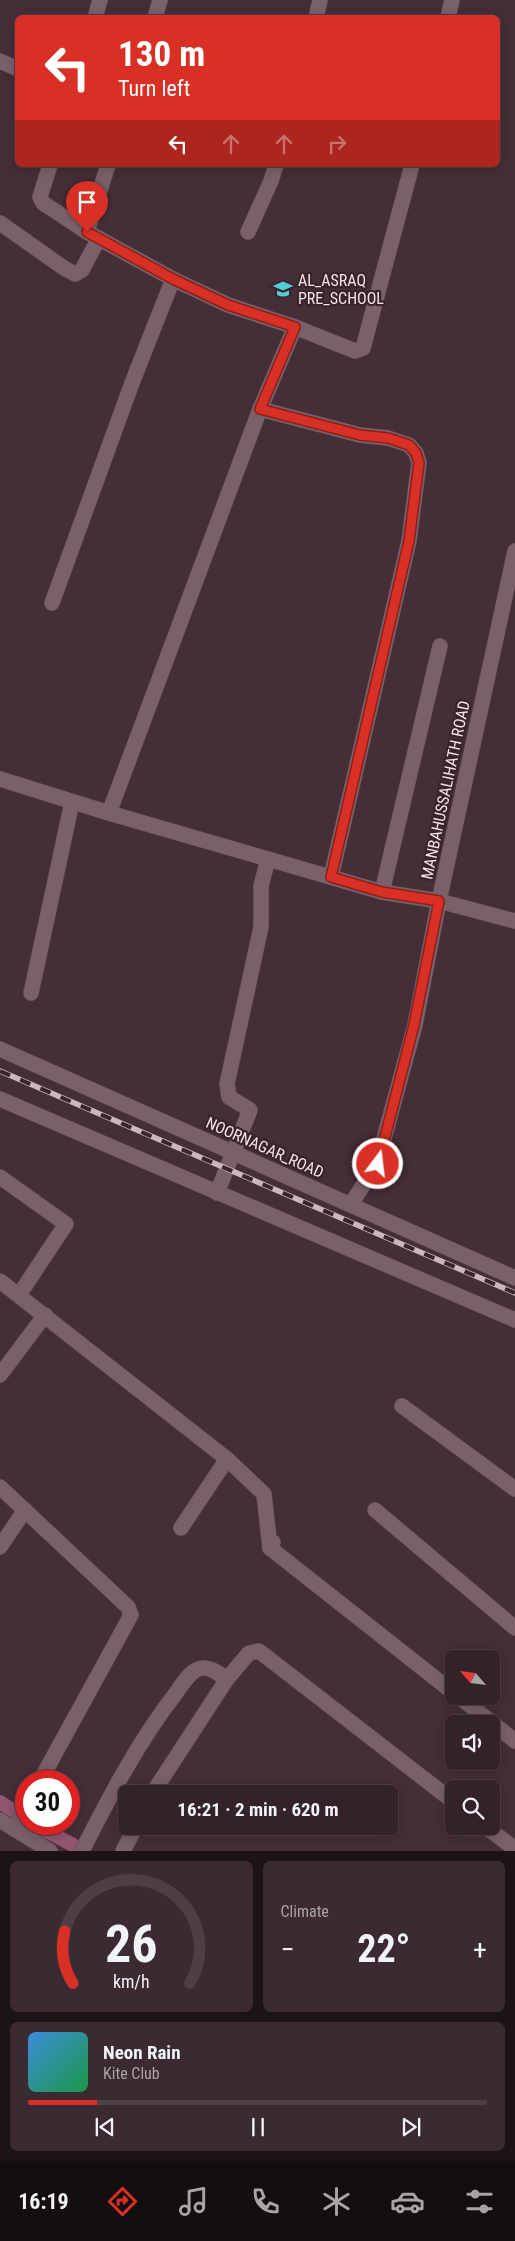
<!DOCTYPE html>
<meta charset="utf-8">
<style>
body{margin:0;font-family:"Roboto Condensed",sans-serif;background:#3b2a31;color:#f1f3f6;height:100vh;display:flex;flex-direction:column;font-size:19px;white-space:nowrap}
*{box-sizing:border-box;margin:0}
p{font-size:16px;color:#a9a4a8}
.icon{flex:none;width:28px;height:28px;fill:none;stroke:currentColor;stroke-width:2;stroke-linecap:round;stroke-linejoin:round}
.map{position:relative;height:1851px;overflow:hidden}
.panel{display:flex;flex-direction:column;gap:10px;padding:10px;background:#1c1317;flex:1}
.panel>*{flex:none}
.guide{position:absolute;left:15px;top:15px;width:485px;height:152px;border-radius:8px;box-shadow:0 2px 12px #0003,0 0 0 1px #4e3f46;background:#d93025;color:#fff;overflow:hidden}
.needle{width:32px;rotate:298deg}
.fabs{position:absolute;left:445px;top:1650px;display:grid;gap:10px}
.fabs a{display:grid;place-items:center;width:55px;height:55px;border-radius:8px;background:#332229;box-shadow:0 2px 12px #0003,0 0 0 1px #4e3f46;font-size:25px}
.speed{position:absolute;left:15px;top:1770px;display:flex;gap:10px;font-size:25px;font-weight:700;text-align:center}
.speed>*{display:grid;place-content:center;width:65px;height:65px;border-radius:50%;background:#332229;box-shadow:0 2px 12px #0003,0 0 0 1px #4e3f46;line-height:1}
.speed .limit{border:8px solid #d22;background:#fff;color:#111}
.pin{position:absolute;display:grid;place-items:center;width:42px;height:42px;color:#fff;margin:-51px -21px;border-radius:50% 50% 50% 0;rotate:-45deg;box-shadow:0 0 5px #0007}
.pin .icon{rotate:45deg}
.me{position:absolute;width:55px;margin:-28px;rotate:15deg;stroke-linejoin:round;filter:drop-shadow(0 0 4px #0008)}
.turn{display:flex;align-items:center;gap:18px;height:105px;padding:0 20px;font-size:22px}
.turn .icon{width:65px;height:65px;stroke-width:2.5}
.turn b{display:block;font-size:35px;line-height:42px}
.lanes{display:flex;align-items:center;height:48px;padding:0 20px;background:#0003;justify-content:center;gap:25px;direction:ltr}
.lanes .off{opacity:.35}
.big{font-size:38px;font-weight:700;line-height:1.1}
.panel .card{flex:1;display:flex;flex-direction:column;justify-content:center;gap:8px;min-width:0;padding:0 18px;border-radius:8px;background:#3b2a31}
.panel .dial{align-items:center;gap:0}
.dial svg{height:130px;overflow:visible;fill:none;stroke:#4e3f46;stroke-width:7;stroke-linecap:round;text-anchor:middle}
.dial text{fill:#f1f3f6;stroke:none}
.song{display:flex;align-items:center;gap:15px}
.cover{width:60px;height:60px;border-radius:8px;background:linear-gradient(135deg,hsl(210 70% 55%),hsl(140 70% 35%))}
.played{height:5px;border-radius:2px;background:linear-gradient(90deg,#d93025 15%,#4e3f46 15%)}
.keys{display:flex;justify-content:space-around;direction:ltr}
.heat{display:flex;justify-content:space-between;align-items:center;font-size:28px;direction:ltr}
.panel .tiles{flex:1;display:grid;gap:10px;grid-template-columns:1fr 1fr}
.card:last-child{grid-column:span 2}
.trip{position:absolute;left:118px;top:1785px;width:280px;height:50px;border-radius:8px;background:#332229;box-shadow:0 2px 12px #0003,0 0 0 1px #4e3f46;font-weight:700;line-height:50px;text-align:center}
.tabs{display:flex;height:80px;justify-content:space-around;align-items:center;background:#140e10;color:#a9a4a8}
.tabs .icon{width:35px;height:35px}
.tabs .current{color:#d93025}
.tabs b{font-size:22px;color:#f1f3f6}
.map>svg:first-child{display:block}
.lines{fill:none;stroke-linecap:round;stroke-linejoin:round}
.canal{stroke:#925670;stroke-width:14}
.minor-casing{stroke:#5e4c54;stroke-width:16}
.minor{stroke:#79606a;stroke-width:15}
.rail-casing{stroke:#c9b9bf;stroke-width:5.5}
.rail{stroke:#39242d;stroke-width:4;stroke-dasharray:11;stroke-linecap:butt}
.route-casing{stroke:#8d1f18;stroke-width:12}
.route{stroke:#d93025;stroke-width:9}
.labels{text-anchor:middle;stroke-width:4.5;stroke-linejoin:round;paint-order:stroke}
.poi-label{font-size:16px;fill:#f3e4ea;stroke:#39242d;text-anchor:start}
.street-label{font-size:16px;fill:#f3e4ea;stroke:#39242d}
</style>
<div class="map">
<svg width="515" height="1851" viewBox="0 0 515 1851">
<rect width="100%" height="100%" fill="#442e37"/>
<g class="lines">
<g class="canal">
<polyline points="0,1802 12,1810"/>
<polyline points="33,1824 73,1845"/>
</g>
<g class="minor-casing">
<g id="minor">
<polyline points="95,18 100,0"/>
<polyline points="155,18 160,0"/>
<polyline points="316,18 320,0"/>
<polyline points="448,18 452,0"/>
<polyline points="0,61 18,69"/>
<polyline points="50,165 40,197 43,203 87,232 173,279 228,305 295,327 355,351 363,348 412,165"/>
<polyline points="0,223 64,268 75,274 82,270 99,238"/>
<polyline points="87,232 108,165"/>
<polyline points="248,232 271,181 276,165"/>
<polyline points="260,409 360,435 388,438 409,445 416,453 419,463 409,541 331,877"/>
<polyline points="52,603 132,383 173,279"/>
<polyline points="0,779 109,813 382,892 439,901 515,921"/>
<polyline points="109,813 260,409 295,327"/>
<polyline points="382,892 440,646"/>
<polyline points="31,993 72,802"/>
<polyline points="0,1049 515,1278"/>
<polyline points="0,1099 515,1320"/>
<polyline points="0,1177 66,1224 19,1295"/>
<polyline points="217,1193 250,1110 229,1097 227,1084 261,927 261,886 268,859"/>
<polyline points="351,1204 377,1164 415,1025 439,901 515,551"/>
<polyline points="0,1281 227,1459 181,1528"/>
<polyline points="0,1375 45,1315"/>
<polyline points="402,1406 515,1489"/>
<polyline points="227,1459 264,1494 270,1548 273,1542"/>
<polyline points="0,1487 128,1607 131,1615 40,1781"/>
<polyline points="375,1510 515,1628"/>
<polyline points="0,1547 25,1510"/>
<polyline points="270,1548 454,1693"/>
<polyline points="458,1696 515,1741"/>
<polyline points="152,1794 227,1679 249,1653 259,1651 454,1802"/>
<polyline points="0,1820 50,1851"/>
<polyline points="485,1826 515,1849"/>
<polyline points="14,1829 26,1807"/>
<path d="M82 1851C110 1796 138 1742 176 1693 181 1686 188 1674 196 1670 207 1664 218 1673 227 1679"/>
<polyline points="123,1851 136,1826"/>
</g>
</g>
<use href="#minor" class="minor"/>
<g class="rail-casing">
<polyline id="rail" points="0,1071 515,1293"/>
</g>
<use href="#rail" class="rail"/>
</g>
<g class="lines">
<g class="route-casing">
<polyline id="route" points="87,232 173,279 228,305 295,327 260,409 360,435 388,438 409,445 416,453 419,463 409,541 331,877 382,892 439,901 414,1025 378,1164"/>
</g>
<use href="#route" class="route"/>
</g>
<defs>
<g id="school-bare" transform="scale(1.5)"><path d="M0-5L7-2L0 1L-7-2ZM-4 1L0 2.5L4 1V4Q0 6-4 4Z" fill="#52ccd5" stroke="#39242d" stroke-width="2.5" paint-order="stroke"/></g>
</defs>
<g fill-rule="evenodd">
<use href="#school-bare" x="283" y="289"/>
</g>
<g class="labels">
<g class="poi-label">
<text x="298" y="286">AL_ASRAQ<tspan x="298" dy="18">PRE_SCHOOL</tspan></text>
</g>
<g class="street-label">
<text transform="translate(445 790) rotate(-78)" y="6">MANBAHUSSALIHATH ROAD</text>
<text transform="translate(265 1147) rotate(24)" y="6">NOORNAGAR_ROAD</text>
</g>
</g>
</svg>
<div class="fabs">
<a><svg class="needle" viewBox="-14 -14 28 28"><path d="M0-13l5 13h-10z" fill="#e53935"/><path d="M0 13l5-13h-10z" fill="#a9a4a8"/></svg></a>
<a><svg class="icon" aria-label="sound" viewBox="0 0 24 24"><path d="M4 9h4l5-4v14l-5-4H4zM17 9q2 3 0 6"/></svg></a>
<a><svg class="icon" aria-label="search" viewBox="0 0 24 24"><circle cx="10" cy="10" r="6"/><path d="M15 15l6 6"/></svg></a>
</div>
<div class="speed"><div class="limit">30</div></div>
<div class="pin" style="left:87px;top:232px;background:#d93025"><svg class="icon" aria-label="arrive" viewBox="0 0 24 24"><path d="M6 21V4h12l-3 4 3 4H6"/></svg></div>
<svg class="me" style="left:378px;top:1164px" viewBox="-20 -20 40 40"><circle r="17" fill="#d93025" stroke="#fff" stroke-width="3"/><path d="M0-11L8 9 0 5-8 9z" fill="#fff"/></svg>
<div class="trip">16:21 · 2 min · 620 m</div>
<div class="guide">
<div class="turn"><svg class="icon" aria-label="left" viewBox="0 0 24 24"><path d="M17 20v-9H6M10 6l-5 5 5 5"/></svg><div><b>130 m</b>Turn left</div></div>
<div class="lanes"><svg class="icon" aria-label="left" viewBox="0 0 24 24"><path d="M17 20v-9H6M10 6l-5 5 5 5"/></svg><svg class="icon off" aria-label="ahead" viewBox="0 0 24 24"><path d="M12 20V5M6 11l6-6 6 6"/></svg><svg class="icon off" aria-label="ahead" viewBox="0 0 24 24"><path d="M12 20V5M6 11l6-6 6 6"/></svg><svg class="icon off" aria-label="right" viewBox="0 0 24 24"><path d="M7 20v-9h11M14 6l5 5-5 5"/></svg></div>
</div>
</div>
<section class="panel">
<div class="tiles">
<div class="card dial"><svg viewBox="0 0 100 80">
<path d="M14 69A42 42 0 1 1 86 69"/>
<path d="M14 69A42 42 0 0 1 9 37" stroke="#d93025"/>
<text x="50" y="56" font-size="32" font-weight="700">26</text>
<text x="50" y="72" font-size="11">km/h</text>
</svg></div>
<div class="card"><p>Climate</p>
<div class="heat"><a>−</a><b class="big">22°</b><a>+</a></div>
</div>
<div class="card">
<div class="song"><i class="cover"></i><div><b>Neon Rain</b><p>Kite Club</p></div></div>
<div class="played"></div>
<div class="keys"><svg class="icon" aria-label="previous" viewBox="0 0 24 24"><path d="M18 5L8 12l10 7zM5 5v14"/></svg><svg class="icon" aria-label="pause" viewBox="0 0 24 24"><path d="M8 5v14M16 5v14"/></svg><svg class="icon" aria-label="next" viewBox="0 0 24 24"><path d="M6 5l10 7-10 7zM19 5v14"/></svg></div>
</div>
</div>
</section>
<nav class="tabs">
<b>16:19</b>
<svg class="icon current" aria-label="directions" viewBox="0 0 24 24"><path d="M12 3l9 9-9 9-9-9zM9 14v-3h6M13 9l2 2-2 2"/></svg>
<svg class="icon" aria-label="music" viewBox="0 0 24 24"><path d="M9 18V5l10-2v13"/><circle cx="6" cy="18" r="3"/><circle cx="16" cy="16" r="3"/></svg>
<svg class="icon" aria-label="phone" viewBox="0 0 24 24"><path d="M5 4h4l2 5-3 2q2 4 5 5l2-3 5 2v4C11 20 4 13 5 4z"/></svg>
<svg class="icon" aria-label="climate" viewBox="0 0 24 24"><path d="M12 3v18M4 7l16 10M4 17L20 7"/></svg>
<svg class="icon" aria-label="car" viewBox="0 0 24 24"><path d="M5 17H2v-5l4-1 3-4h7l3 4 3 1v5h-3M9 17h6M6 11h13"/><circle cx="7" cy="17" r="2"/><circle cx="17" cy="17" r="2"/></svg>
<svg class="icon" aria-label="filters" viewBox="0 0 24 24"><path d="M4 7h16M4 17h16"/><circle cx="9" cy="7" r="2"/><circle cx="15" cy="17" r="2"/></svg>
</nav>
